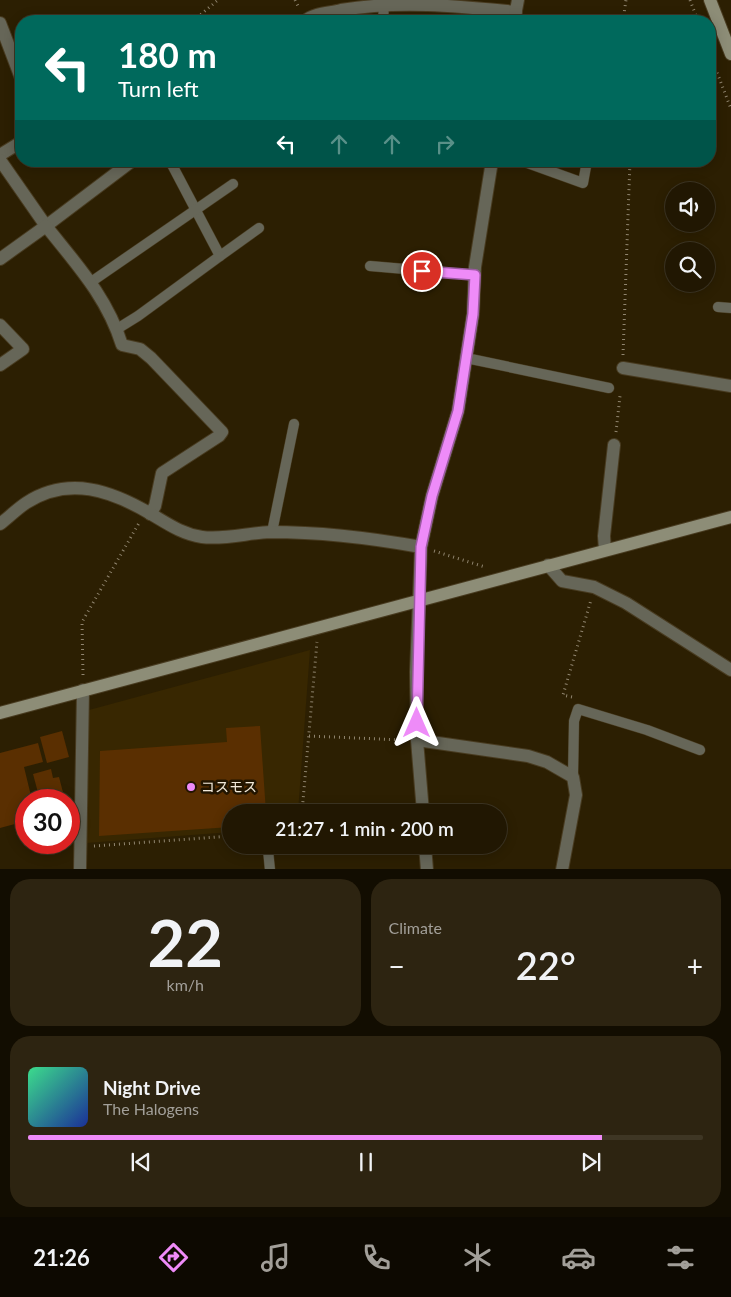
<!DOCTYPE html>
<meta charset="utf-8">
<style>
body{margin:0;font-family:Lato,"Noto Sans JP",sans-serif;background:#2d2411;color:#f1f3f6;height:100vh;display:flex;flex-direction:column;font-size:19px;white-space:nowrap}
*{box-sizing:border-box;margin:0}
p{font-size:16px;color:#a29f99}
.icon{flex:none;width:28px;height:28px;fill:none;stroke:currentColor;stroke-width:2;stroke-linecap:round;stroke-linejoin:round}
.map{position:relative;height:869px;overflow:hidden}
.drawer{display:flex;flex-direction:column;gap:10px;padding:10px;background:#120d01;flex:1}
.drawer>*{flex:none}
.banner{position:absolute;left:15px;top:15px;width:701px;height:152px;border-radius:20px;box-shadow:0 2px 12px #0003,0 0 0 1px #3e3624;background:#00695c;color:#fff;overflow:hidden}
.controls{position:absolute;left:665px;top:182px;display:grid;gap:10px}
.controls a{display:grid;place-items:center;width:50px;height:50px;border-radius:50%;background:#211702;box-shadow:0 2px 12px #0003,0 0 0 1px #3e3624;font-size:25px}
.speed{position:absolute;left:15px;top:789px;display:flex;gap:10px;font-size:25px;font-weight:700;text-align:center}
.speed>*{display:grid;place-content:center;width:65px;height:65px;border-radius:50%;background:#211702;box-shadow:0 2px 12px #0003,0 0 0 1px #3e3624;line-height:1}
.speed .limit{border:8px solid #d22;background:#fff;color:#111}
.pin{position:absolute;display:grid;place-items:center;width:42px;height:42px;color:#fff;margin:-21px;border:2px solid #fff;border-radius:50%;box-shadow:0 1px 5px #0007}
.me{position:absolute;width:55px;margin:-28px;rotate:0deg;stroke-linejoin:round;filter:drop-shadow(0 0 4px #0008)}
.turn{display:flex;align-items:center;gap:18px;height:105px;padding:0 20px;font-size:22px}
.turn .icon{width:65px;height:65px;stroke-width:2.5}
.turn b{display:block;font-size:35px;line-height:42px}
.lanes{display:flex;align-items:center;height:48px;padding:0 20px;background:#0003;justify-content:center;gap:25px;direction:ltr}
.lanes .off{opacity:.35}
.big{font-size:38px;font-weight:600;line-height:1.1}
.drawer .card{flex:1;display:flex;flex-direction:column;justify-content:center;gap:8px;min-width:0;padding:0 18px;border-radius:20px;background:#2d2411}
.drawer .dial{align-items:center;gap:0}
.dial b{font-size:65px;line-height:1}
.song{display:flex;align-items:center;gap:15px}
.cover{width:60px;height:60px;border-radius:8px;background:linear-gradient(135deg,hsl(150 70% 55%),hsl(230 70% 35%))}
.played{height:5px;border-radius:2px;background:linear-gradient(90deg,#ee8bf8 85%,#3e3624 85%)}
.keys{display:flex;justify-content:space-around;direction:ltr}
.heat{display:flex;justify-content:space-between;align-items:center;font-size:28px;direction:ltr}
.drawer .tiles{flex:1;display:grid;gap:10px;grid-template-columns:1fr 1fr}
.card:last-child{grid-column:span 2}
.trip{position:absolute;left:222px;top:804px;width:285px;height:50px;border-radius:25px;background:#211702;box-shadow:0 2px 12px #0003,0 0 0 1px #3e3624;font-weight:600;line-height:50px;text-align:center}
.tab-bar{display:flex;height:80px;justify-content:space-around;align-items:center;background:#0d0901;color:#a29f99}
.tab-bar .icon{width:35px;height:35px}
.tab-bar .active{color:#ee8bf8}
.tab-bar b{font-size:22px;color:#f1f3f6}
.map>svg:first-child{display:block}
.built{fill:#382701}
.building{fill:#5a2f01}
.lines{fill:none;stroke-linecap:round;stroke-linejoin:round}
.lane-casing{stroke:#483b20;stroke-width:11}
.street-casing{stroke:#483b20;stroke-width:14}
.secondary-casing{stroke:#483b20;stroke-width:14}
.path{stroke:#90856f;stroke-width:3;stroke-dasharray:1 4;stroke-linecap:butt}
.lane{stroke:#666658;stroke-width:10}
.street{stroke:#666658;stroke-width:12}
.secondary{stroke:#8d8d77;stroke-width:12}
.route-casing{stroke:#9b5aa1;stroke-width:12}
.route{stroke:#ee8bf8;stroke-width:9}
.poi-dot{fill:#ee8bf8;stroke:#221500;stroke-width:2}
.labels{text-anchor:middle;stroke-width:5;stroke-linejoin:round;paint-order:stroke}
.poi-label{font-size:14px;fill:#f2e9d9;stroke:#221500;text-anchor:start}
</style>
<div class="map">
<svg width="731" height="870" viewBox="0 0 731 870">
<rect width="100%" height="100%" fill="#2c1f02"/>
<polygon class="built" points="310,650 298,812 231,812 231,832 86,843 89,710"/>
<g class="building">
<polygon points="260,726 266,812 231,812 231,827 99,836 100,751 227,742 226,728"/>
<polygon points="62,731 69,757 47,763 40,737"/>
<polygon points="38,743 43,762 24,767 32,800 26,800 26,821 0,828 0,753"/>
<polygon points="51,769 53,778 59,777 65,800 40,800 33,774"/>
</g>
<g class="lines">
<g class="lane-casing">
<g id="lane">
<polyline points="383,21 384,4"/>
<polyline points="170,161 220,256 259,228"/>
<polyline points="522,161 583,183 587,161"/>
<polyline points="370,266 475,275"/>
<polyline points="91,282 233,184"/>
<polyline points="718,307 731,308"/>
<polyline points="117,329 138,316 220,256"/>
<polyline points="466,358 609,388"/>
<polyline points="272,532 294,424"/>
<polyline points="573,777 574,721 578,709 647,730 700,750"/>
<polyline points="268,850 270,870"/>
</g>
</g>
<g class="street-casing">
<g id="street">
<path d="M305 21C314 13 329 13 341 10 400 0 457 6 516 12"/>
<polyline points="514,21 518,0"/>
<polyline points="0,23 21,78"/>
<polyline points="0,155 21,142"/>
<polyline points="0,160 46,226 132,161"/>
<path d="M0 259 46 226C77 265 107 297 122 345L140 349 151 358 222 432 219 436 162 473 155 506 150 514"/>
<polyline points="0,325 23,349 0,365"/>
<polyline points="623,368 731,386"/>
<path d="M0 524C9 517 17 509 26 503 69 475 112 491 151 514 168 524 182 534 202 537 224 540 248 533 270 532 321 532 371 538 421 547"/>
<polyline points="605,550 604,536 614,445"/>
<polyline points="548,565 562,581 594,587 626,603 731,670"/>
<polyline points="417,740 528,756 547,762 573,777 576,795 562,870"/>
<polyline points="423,812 417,740 416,672 421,547 432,496 458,411 473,314 475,267 492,161"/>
<polyline points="425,845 427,870"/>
<polyline points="80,870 83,690"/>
</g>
</g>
<g class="secondary-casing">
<g id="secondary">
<polyline points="710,0 731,54"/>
<polyline points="0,713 731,517"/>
</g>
</g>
<g class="path">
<polyline points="295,0 299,8"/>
<polyline points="690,0 698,21"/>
<polyline points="193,21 218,0"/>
<polyline points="623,21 626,0"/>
<polyline points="710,54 731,109"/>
<polyline points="623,355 630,161"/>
<polyline points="616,432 620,396"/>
<polyline points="434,551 485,567"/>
<polyline points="83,675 82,622 139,523"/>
<polyline points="572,697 563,695 591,600"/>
<polyline points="309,736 403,740"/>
<polyline points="302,812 317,642"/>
<polyline points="94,846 231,836"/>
</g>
<use href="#lane" class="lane"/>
<use href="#street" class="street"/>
<use href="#secondary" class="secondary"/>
</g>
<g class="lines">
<g class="route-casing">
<polyline id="route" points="417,723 421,547 432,496 458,411 473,314 475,275 422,271"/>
</g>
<use href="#route" class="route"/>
</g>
<circle class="poi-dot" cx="191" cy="787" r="5"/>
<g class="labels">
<g class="poi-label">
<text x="201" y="792">コスモス</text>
</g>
</g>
</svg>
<div class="controls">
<a><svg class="icon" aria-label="sound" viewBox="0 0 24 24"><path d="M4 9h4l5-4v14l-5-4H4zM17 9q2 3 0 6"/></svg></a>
<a><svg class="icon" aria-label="search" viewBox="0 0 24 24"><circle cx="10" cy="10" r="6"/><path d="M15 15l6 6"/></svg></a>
</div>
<div class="speed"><div class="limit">30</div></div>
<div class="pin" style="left:422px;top:271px;background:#d93025"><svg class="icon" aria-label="arrive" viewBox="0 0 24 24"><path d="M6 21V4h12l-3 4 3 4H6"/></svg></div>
<svg class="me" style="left:417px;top:723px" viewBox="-20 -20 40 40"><path d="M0-17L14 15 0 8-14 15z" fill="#ee8bf8" stroke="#fff" stroke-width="4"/></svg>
<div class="trip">21:27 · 1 min · 200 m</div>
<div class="banner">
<div class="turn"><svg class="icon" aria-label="left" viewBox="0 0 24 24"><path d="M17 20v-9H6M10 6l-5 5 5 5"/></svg><div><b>180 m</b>Turn left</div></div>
<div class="lanes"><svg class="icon" aria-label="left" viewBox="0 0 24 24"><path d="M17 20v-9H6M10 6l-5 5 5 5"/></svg><svg class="icon off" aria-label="ahead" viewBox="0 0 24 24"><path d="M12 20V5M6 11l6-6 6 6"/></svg><svg class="icon off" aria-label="ahead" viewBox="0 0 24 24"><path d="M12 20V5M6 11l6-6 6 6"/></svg><svg class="icon off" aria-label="right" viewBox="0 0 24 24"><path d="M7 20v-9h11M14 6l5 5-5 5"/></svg></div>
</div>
</div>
<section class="drawer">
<div class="tiles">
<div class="card dial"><b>22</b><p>km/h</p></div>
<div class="card"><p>Climate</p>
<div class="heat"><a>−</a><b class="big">22°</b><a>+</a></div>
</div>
<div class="card">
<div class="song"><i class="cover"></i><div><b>Night Drive</b><p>The Halogens</p></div></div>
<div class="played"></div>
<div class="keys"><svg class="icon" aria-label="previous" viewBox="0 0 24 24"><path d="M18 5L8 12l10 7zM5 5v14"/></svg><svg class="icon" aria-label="pause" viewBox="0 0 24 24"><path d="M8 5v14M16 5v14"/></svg><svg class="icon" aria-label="next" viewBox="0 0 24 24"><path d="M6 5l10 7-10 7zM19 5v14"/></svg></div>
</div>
</div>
</section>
<nav class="tab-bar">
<b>21:26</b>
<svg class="icon active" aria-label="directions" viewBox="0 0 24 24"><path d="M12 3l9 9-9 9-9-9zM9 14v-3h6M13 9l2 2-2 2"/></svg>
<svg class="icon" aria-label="music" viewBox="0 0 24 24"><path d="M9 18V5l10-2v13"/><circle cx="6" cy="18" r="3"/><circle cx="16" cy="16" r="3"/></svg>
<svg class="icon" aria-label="phone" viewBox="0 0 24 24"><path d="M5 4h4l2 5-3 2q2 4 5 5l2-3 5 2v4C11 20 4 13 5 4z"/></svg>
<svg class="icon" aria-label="climate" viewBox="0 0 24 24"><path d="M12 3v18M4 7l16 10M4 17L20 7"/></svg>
<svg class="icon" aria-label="car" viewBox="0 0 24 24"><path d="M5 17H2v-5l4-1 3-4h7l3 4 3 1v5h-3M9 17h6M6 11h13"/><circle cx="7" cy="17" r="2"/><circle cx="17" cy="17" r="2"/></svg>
<svg class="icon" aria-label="filters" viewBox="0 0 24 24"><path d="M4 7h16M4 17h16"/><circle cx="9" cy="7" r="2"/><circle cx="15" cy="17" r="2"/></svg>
</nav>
